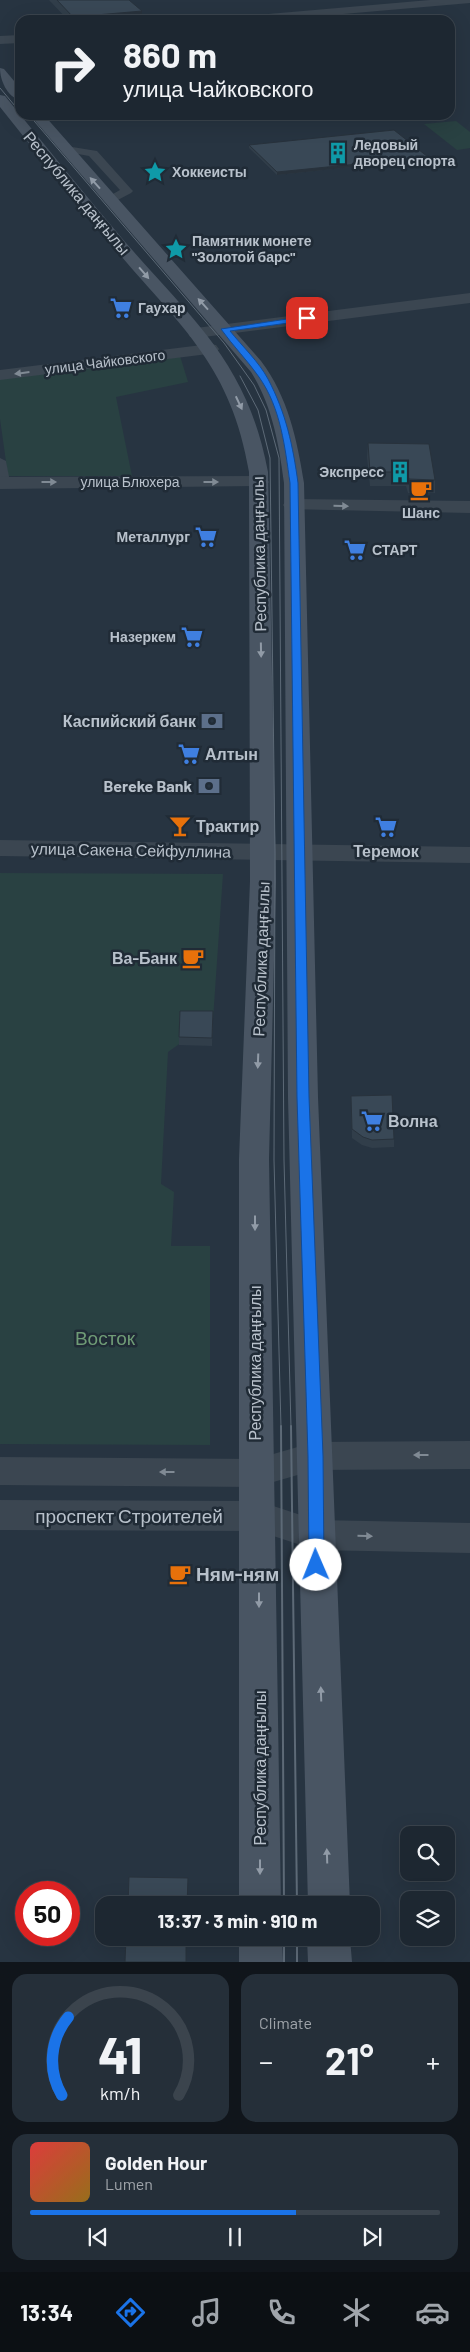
<!DOCTYPE html>
<meta charset="utf-8">
<style>
body{margin:0;font-family:Barlow,sans-serif;background:#252f39;color:#f1f3f6;height:100vh;display:flex;flex-direction:column;font-size:19px;white-space:nowrap}
*{box-sizing:border-box;margin:0}
p{font-size:16px;color:#a0a5ab}
.icon{flex:none;width:28px;height:28px;fill:none;stroke:currentColor;stroke-width:2;stroke-linecap:round;stroke-linejoin:round}
.map{position:relative;height:1962px;overflow:hidden}
.panel{display:flex;flex-direction:column;gap:12px;padding:12px;background:#10151b;flex:1}
.panel>*{flex:none}
.banner{position:absolute;left:15px;top:15px;width:440px;height:105px;border-radius:15px;box-shadow:0 5px 20px #0002,0 0 0 1px #3b444d;background:#1d2731;color:#f1f3f6;overflow:hidden}
.fabs{position:absolute;left:400px;top:1826px;display:grid;gap:10px}
.fabs a{display:grid;place-items:center;width:55px;height:55px;border-radius:10px;background:#1d2731;box-shadow:0 5px 20px #0002,0 0 0 1px #3b444d;font-size:25px}
.speed{position:absolute;left:15px;top:1881px;display:flex;gap:10px;font-size:25px;font-weight:700;text-align:center}
.speed>*{display:grid;place-content:center;width:65px;height:65px;border-radius:50%;background:#1d2731;box-shadow:0 5px 20px #0002,0 0 0 1px #3b444d;line-height:1}
.speed .limit{border:8px solid #d22;background:#fff;color:#111}
.pin{position:absolute;display:grid;place-items:center;width:42px;height:42px;color:#fff;margin:-21px;border-radius:10px;box-shadow:0 2px 8px #0006}
.me{position:absolute;width:55px;margin:-28px;rotate:359deg;stroke-linejoin:round;filter:drop-shadow(0 0 4px #0008)}
.turn{display:flex;align-items:center;gap:18px;height:105px;padding:0 25px;font-size:22px}
.turn .icon{width:65px;height:65px;stroke-width:2.5}
.turn b{display:block;font-size:35px;line-height:42px}
.big{font-size:38px;font-weight:700;line-height:1.1}
.panel .widget{flex:1;display:flex;flex-direction:column;justify-content:center;gap:8px;min-width:0;padding:0 18px;border-radius:15px;background:#252f39}
.panel .dial{align-items:center;gap:0}
.dial svg{height:130px;overflow:visible;fill:none;stroke:#3b444d;stroke-width:7;stroke-linecap:round;text-anchor:middle}
.dial text{fill:#f1f3f6;stroke:none}
.song{display:flex;align-items:center;gap:15px}
.cover{width:60px;height:60px;border-radius:8px;background:linear-gradient(135deg,hsl(0 70% 55%),hsl(40 70% 35%))}
.played{height:5px;border-radius:2px;background:linear-gradient(90deg,#1a73e8 65%,#3b444d 65%)}
.keys{display:flex;justify-content:space-around;direction:ltr}
.heat{display:flex;justify-content:space-between;align-items:center;font-size:28px;direction:ltr}
.panel .tiles{flex:1;display:grid;gap:12px;grid-template-columns:1fr 1fr}
.widget:last-child{grid-column:span 2}
.trip{position:absolute;left:95px;top:1896px;width:285px;height:50px;border-radius:15px;background:#1d2731;box-shadow:0 5px 20px #0002,0 0 0 1px #3b444d;font-weight:700;line-height:50px;text-align:center}
.tabs{display:flex;height:80px;justify-content:space-around;align-items:center;background:#0c1014;color:#a0a5ab}
.tabs .icon{width:35px;height:35px}
.tabs .active{color:#1a73e8}
.tabs b{font-size:22px;color:#f1f3f6}
.map>svg:first-child{display:block}
.green{fill:#294142}
.lines{fill:none;stroke-linecap:round;stroke-linejoin:round}
.pedestrian{fill:#3b4651;fill-rule:evenodd}
.minor{fill:#3b4651;fill-rule:evenodd}
.tertiary{fill:#3b4651;fill-rule:evenodd}
.secondary{fill:#495563;fill-rule:evenodd}
.tram-far1{stroke:#5d6a77;stroke-width:1}
.tram{stroke:#5d6a77;stroke-width:2}
.wall{fill:#313e4a}
.shaded-wall{fill:#28323c}
.building{fill:#394856;stroke:#28323c}
.oneway{fill:#919ba7}
.oneway2{fill:#808a94}
.route{fill:#1a73e8;stroke:#114b97}
.labels{text-anchor:middle;stroke-width:5;stroke-linejoin:round;paint-order:stroke}
.far-poi-label{font-size:14px;font-weight:bold;fill:#b8c1cb;stroke:#202b36;text-anchor:start}
.far-street-label{font-size:14px;fill:#b8c1cb;stroke:#202b36}
.street-label{font-size:16px;fill:#b8c1cb;stroke:#202b36}
.poi-label{font-size:16px;font-weight:bold;fill:#b8c1cb;stroke:#202b36;text-anchor:end}
.near-park-label{font-size:19px;fill:#6f9b76;stroke:#202b36}
.near-street-label{font-size:19px;fill:#b8c1cb;stroke:#202b36}
.near-poi-label{font-size:19px;font-weight:bold;fill:#b8c1cb;stroke:#202b36;text-anchor:start}
</style>
<div class="map">
<svg width="470" height="1962" viewBox="0 0 470 1962">
<rect width="100%" height="100%" fill="#273441"/>
<g class="green">
<polygon points="456,121 470,132 470,148 457,150 424,124"/>
<polygon points="180,356 188,382 116,397 132,476 8,476 0,419 0,379"/>
<polygon points="0,873 223,874 213,1020 168,1052 161,1184 174,1192 171,1246 210,1246 210,1445 0,1444"/>
</g>
<g class="lines">
<polygon class="pedestrian" points="0,458 6,461 10,482 4,485 0,484"/>
<polygon class="minor" points="66,146 97,151 131,189 133,191 131,193 114,202 106,202 104,199 120,190 89,156 62,151 60,149"/>
<g class="tertiary">
<polygon points="430,0 470,0 470,3 274,20 227,20 233,17"/>
<polygon points="20,35 20,43 0,44 0,36"/>
<polygon points="470,293 470,303 196,338 190,337 188,333 190,329 196,328"/>
<polygon points="210,344 216,345 219,349 216,353 0,380 0,370"/>
<polygon points="259,476 266,478 269,482 266,486 0,489 0,477"/>
<polygon points="293,499 470,501 470,513 286,509 283,505 286,501"/>
<polygon points="0,840 470,847 470,863 0,856"/>
<polygon points="470,1441 470,1469 315,1470 256,1487 0,1485 0,1457 256,1459 315,1442"/>
<polygon points="0,1500 258,1501 316,1520 470,1523 470,1553 316,1550 258,1531 0,1530"/>
</g>
<g class="secondary">
<path d="M0 68 4 69 20 88V100C7 97 0 80 0 68Z"/>
<path d="M0 95 5 96C45 145 85 195 126 243 194 321 248 364 268 472L276 881 269 1159 281 1905H239V1159L250 881 249 472C231 365 180 326 115 249 76 202 38 155 0 107Z"/>
<path d="M30 115H44L261 361C288 397 297 439 304 483L318 1097 350 1905H308L288 1097 284 483C279 444 272 405 251 372Z"/>
<polygon points="239,1938 282,1938 283,1962 239,1962"/>
<polygon points="307,1938 350,1938 352,1962 308,1962"/>
</g>
<g class="tram-far1">
<polyline points="0,88 20,112"/>
<polyline points="29,115 224,343 254,385 266,410 279,458 284,1160 291,1427"/>
<polyline points="240,376 258,410 270,458 275,853 274,1160 281,1427"/>
</g>
<g class="tram">
<polyline points="281,1426 284,1905"/>
<polyline points="291,1426 297,1905"/>
<polyline points="284,1938 284,1962"/>
<polyline points="297,1938 297,1962"/>
</g>
</g>
<g class="wall">
<polygon points="49,0 129,0 142,11 142,19 68,20"/>
<polygon points="249,145 428,157 428,159 277,175 249,148"/>
<polygon points="368,443 435,480 435,493 408,493 406,486 370,486 367,457"/>
<polygon points="213,1011 212,1046 179,1045 179,1037"/>
<polygon points="351,1096 394,1139 394,1147 372,1148 362,1145 352,1138"/>
</g>
<g class="shaded-wall">
<polygon points="142,11 142,19 73,20 73,17"/>
<polygon points="428,157 428,159 277,175 277,172"/>
</g>
<g class="building">
<polygon points="57,0 129,0 142,11 73,17"/>
<polygon points="394,130 428,157 277,172 249,145"/>
<polygon points="368,443 429,444 435,480 409,479 407,472 370,472"/>
<polygon points="180,1011 213,1011 212,1038 179,1037"/>
<polygon points="392,1095 394,1139 372,1140 363,1137 352,1129 351,1096"/>
<polygon points="129,1877 188,1878 187,1905 128,1905"/>
<polygon points="126,1938 186,1938 186,1962 125,1962"/>
</g>
<defs><path id="oneway-solid" d="M-6-.8H1V-3.2L6.5 0L1 3.2V.8H-6Z" transform="scale(1.25)"/></defs>
<g class="oneway">
<use href="#oneway-solid" transform="translate(95 183) rotate(-132)"/>
<use href="#oneway-solid" transform="translate(144 273) rotate(49)"/>
<use href="#oneway-solid" transform="translate(203 304) rotate(-132)"/>
<use href="#oneway-solid" transform="translate(239 403) rotate(65)"/>
<use href="#oneway-solid" transform="translate(261 650) rotate(89)"/>
<use href="#oneway-solid" transform="translate(258 1061) rotate(92)"/>
<use href="#oneway-solid" transform="translate(255 1223) rotate(90)"/>
<use href="#oneway-solid" transform="translate(259 1600) rotate(90)"/>
<use href="#oneway-solid" transform="translate(321 1694) rotate(-92)"/>
<use href="#oneway-solid" transform="translate(327 1856) rotate(-92)"/>
<use href="#oneway-solid" transform="translate(260 1867) rotate(90)"/>
</g>
<g class="oneway2">
<use href="#oneway-solid" transform="translate(22 373) rotate(173)"/>
<use href="#oneway-solid" transform="translate(49 482)"/>
<use href="#oneway-solid" transform="translate(211 482)"/>
<use href="#oneway-solid" transform="translate(341 506) rotate(1)"/>
<use href="#oneway-solid" transform="translate(421 1455) rotate(180)"/>
<use href="#oneway-solid" transform="translate(167 1472) rotate(-180)"/>
<use href="#oneway-solid" transform="translate(365 1536) rotate(1)"/>
</g>
<path class="route" d="M307 316 310 320 230 331C242 346 259 362 268 379 286 413 293 446 298 483L309 1097 323 1456 324 1565 322 1569 316 1571 311 1569 309 1565 308 1456 297 1097 290 483C285 448 281 408 259 377 248 361 233 346 221 329Z"/>
<defs>
<g id="building-bare" transform="scale(1.725)"><path d="M-4-6H4V6H1V3H-1V6H-4ZM-2.5-4.3h1.7v1.8h-1.7ZM.8-4.3h1.7v1.8H.8ZM-2.5-1h1.7V.8h-1.7ZM.8-1h1.7V.8H.8Z" fill="#0f9aa8" stroke="#202b36" stroke-width="2.5" paint-order="stroke"/></g>
<g id="sight-bare" transform="scale(1.725)"><path d="M0-6L1.8-2.2L6-1.7L2.9 1.2L3.7 5.4L0 3.3L-3.7 5.4L-2.9 1.2L-6-1.7L-1.8-2.2Z" fill="#0f9aa8" stroke="#202b36" stroke-width="2.5" paint-order="stroke"/></g>
<g id="supermarket-bare" transform="scale(1.725)"><path d="M-6-5.5h2.5l.6 2H6L4.5 2H-2.5L-4.4-4H-6ZM-1.5 3.2a1.3 1.3 0 1 0 .1 0ZM3 3.2a1.3 1.3 0 1 0 .1 0Z" fill="#3f7fe0" stroke="#202b36" stroke-width="2.5" paint-order="stroke"/></g>
<g id="cafe-bare" transform="scale(1.725)"><path d="M-5.5-4.5H6V0H3Q3 3.5 0 3.5H-2.5Q-5.5 3.5-5.5 0ZM3-3.2v2h1.7v-2ZM-6 4.5H4V6H-6Z" fill="#e8710a" stroke="#202b36" stroke-width="2.5" paint-order="stroke"/></g>
<g id="bank-bare" transform="scale(1.725)"><path d="M-6-4H6V4H-6ZM0-2.3a2.3 2.3 0 1 0 0 4.6a2.3 2.3 0 1 0 0-4.6Z" fill="#5c6f8a" stroke="#202b36" stroke-width="2.5" paint-order="stroke"/></g>
<g id="bar-bare" transform="scale(1.725)"><path d="M-6-5H6L.8 .8V4.5H3.5V6h-7V4.5H-.8V.8Z" fill="#e8710a" stroke="#202b36" stroke-width="2.5" paint-order="stroke"/></g>
</defs>
<g fill-rule="evenodd">
<use href="#building-bare" x="338" y="153"/>
<use href="#sight-bare" x="155" y="172"/>
<use href="#sight-bare" x="176" y="249"/>
<use href="#supermarket-bare" x="121" y="308"/>
<use href="#building-bare" x="400" y="472"/>
<use href="#cafe-bare" x="421" y="490"/>
<use href="#supermarket-bare" x="206" y="537"/>
<use href="#supermarket-bare" x="355" y="550"/>
<use href="#supermarket-bare" x="192" y="637"/>
<use href="#bank-bare" x="212" y="721"/>
<use href="#supermarket-bare" x="189" y="754"/>
<use href="#bank-bare" x="209" y="786"/>
<use href="#bar-bare" x="180" y="826"/>
<use href="#supermarket-bare" x="386" y="827"/>
<use href="#cafe-bare" x="193" y="958"/>
<use href="#supermarket-bare" x="372" y="1121"/>
<use href="#cafe-bare" x="180" y="1574"/>
</g>
<g class="labels">
<g class="far-poi-label">
<text x="354" y="150">Ледовый<tspan x="354" dy="16">дворец спорта</tspan></text>
<text x="172" y="177">Хоккеисты</text>
<text x="192" y="246">Памятник монете<tspan x="192" dy="16">"Золотой барс"</tspan></text>
<text x="138" y="313">Гаухар</text>
<text x="384" y="477" text-anchor="end">Экспресс</text>
<text x="421" y="518" text-anchor="middle">Шанс</text>
<text x="190" y="542" text-anchor="end">Металлург</text>
<text x="372" y="555">СТАРТ</text>
<text x="176" y="642" text-anchor="end">Назеркем</text>
</g>
<g class="far-street-label">
<text transform="translate(105 362) rotate(-7)" y="5">улица Чайковского</text>
<text x="130" y="487">улица Блюхера</text>
</g>
<g class="street-label">
<text transform="translate(77 193) rotate(50)" y="6">Республика даңғылы</text>
<text transform="translate(259 554) rotate(-91)" y="6">Республика даңғылы</text>
<text transform="translate(131 850) rotate(1)" y="6">улица Сакена Сейфуллина</text>
<text transform="translate(261 959) rotate(-88)" y="6">Республика даңғылы</text>
<text transform="translate(255 1363) rotate(-90)" y="6">Республика даңғылы</text>
<text transform="translate(260 1768) rotate(-90)" y="6">Республика даңғылы</text>
</g>
<g class="poi-label">
<text x="196" y="727">Каспийский банк</text>
<text x="205" y="760" text-anchor="start">Алтын</text>
<text x="192" y="792">Bereke Bank</text>
<text x="196" y="832" text-anchor="start">Трактир</text>
<text x="386" y="857" text-anchor="middle">Теремок</text>
<text x="177" y="964">Ва-Банк</text>
<text x="388" y="1127" text-anchor="start">Волна</text>
</g>
<g class="near-park-label">
<text x="105" y="1345">Восток</text>
</g>
<g class="near-street-label">
<text x="129" y="1523">проспект Строителей</text>
</g>
<g class="near-poi-label">
<text x="196" y="1581">Ням-ням</text>
</g>
</g>
</svg>
<div class="fabs">
<a><svg class="icon" aria-label="search" viewBox="0 0 24 24"><circle cx="10" cy="10" r="6"/><path d="M15 15l6 6"/></svg></a>
<a><svg class="icon" aria-label="layers" viewBox="0 0 24 24"><path d="M12 4l9 5-9 5-9-5zM3 14l9 5 9-5"/></svg></a>
</div>
<div class="speed"><div class="limit">50</div></div>
<div class="pin" style="left:307px;top:318px;background:#d93025"><svg class="icon" aria-label="arrive" viewBox="0 0 24 24"><path d="M6 21V4h12l-3 4 3 4H6"/></svg></div>
<svg class="me" style="left:316px;top:1565px" viewBox="-20 -20 40 40"><circle r="19" fill="#fff"/><path d="M0-13L10 11 0 6-10 11z" fill="#1a73e8"/></svg>
<div class="trip">13:37 · 3 min · 910 m</div>
<div class="banner">
<div class="turn"><svg class="icon" aria-label="right" viewBox="0 0 24 24"><path d="M7 20v-9h11M14 6l5 5-5 5"/></svg><div><b>860 m</b>улица Чайковского</div></div>
</div>
</div>
<section class="panel">
<div class="tiles">
<div class="widget dial"><svg viewBox="0 0 100 80">
<path d="M14 69A42 42 0 1 1 86 69"/>
<path d="M14 69A42 42 0 0 1 18 21" stroke="#1a73e8"/>
<text x="50" y="56" font-size="32" font-weight="700">41</text>
<text x="50" y="72" font-size="11">km/h</text>
</svg></div>
<div class="widget"><p>Climate</p>
<div class="heat"><a>−</a><b class="big">21°</b><a>+</a></div>
</div>
<div class="widget">
<div class="song"><i class="cover"></i><div><b>Golden Hour</b><p>Lumen</p></div></div>
<div class="played"></div>
<div class="keys"><svg class="icon" aria-label="previous" viewBox="0 0 24 24"><path d="M18 5L8 12l10 7zM5 5v14"/></svg><svg class="icon" aria-label="pause" viewBox="0 0 24 24"><path d="M8 5v14M16 5v14"/></svg><svg class="icon" aria-label="next" viewBox="0 0 24 24"><path d="M6 5l10 7-10 7zM19 5v14"/></svg></div>
</div>
</div>
</section>
<nav class="tabs">
<b>13:34</b>
<svg class="icon active" aria-label="directions" viewBox="0 0 24 24"><path d="M12 3l9 9-9 9-9-9zM9 14v-3h6M13 9l2 2-2 2"/></svg>
<svg class="icon" aria-label="music" viewBox="0 0 24 24"><path d="M9 18V5l10-2v13"/><circle cx="6" cy="18" r="3"/><circle cx="16" cy="16" r="3"/></svg>
<svg class="icon" aria-label="phone" viewBox="0 0 24 24"><path d="M5 4h4l2 5-3 2q2 4 5 5l2-3 5 2v4C11 20 4 13 5 4z"/></svg>
<svg class="icon" aria-label="climate" viewBox="0 0 24 24"><path d="M12 3v18M4 7l16 10M4 17L20 7"/></svg>
<svg class="icon" aria-label="car" viewBox="0 0 24 24"><path d="M5 17H2v-5l4-1 3-4h7l3 4 3 1v5h-3M9 17h6M6 11h13"/><circle cx="7" cy="17" r="2"/><circle cx="17" cy="17" r="2"/></svg>
</nav>
